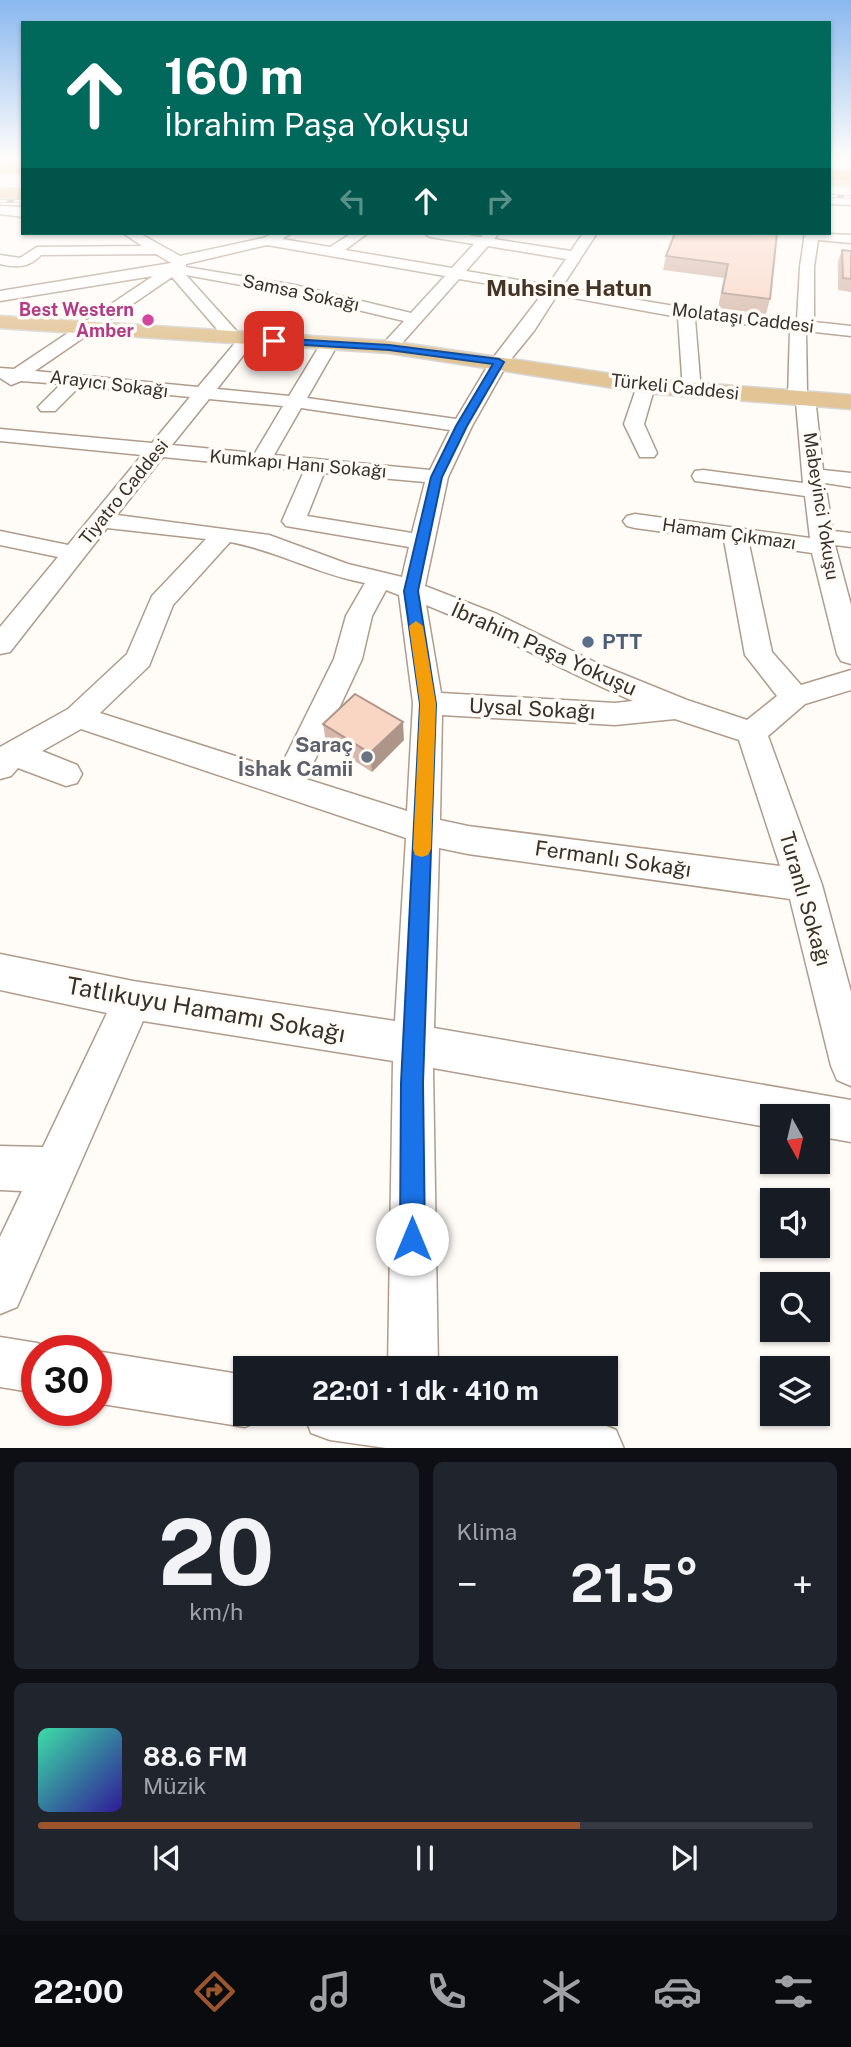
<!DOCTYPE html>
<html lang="tr">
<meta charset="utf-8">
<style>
body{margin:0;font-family:"Public Sans",sans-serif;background:#20242c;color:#f1f3f6;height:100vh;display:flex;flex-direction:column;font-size:26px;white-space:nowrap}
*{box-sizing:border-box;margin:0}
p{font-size:23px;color:#9ea1a6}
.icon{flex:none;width:38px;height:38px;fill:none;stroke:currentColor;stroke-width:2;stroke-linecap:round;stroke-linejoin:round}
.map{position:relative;height:1448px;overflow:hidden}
.panel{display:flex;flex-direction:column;gap:14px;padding:14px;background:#0d0f14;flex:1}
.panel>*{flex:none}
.hud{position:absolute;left:21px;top:21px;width:810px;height:214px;border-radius:0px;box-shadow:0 2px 5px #0004;background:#00695c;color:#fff;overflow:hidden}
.needle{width:46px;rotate:172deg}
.fabs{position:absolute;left:760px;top:1104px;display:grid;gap:14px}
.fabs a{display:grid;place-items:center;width:70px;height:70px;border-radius:0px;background:#171b24;box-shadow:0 2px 5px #0004;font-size:35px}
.speed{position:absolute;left:21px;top:1335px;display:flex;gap:14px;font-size:35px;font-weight:700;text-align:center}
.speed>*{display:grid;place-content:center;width:91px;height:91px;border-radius:50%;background:#171b24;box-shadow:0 2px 5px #0004;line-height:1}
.speed .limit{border:10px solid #d22;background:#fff;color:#111}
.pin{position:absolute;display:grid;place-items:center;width:60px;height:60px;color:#fff;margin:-30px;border-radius:14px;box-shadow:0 4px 10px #0006}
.me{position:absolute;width:77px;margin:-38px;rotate:0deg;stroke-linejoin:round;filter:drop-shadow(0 0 5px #0008)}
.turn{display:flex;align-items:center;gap:24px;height:147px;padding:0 28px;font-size:32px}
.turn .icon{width:91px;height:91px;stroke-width:2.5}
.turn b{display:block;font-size:49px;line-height:60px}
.lanes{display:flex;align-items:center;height:66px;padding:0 28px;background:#0003;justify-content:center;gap:35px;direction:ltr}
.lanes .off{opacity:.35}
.big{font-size:52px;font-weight:700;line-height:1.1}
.panel .tile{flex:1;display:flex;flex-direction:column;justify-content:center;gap:10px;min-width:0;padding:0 24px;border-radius:10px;background:#20242c}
.panel .dial{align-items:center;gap:0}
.dial b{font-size:91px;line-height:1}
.song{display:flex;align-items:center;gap:21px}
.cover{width:84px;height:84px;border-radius:10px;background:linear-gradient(135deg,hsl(160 70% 55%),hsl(250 70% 35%))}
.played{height:7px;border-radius:4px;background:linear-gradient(90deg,#9c552d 70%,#363941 70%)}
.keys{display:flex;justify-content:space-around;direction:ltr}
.heat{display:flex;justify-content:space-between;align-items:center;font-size:38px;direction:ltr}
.panel .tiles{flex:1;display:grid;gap:14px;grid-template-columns:1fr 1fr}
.tile:last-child{grid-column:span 2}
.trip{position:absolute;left:233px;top:1356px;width:385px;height:70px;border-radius:0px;background:#171b24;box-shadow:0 2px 5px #0004;font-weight:700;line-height:70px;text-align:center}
.tab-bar{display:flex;height:112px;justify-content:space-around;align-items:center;background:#090b0e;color:#9ea1a6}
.tab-bar .icon{width:49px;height:49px}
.tab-bar .selected{color:#9c552d}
.tab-bar b{font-size:32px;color:#f1f3f6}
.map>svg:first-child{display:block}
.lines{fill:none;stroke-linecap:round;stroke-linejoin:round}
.minor-casing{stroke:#af9c8c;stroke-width:3}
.major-casing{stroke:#d7d6d4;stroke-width:3}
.highway-casing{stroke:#d7d6d4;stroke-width:4}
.minor{fill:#fff;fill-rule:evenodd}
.major{fill:#e2c495;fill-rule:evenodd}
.highway{fill:#ce9d4e;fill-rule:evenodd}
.rail-casing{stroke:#98928d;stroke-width:3.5}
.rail{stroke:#fffbf7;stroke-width:2.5;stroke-dasharray:7;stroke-linecap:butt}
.wall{fill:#d6b7a9}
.shaded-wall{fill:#ae9589}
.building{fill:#f9d5c4;stroke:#ae9589;stroke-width:2}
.route{fill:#1a73e8;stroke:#114b97;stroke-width:2}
.slow{fill:#f59e0b}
.hotel-dot{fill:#d1479c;stroke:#fffbf7;stroke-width:2.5}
.service-dot{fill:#5c6f8a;stroke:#fffbf7;stroke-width:2.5}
.worship-dot{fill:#6b7280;stroke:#fffbf7;stroke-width:2.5}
.labels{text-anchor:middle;stroke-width:7;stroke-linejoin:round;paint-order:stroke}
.far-street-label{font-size:18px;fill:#383029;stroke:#fffbf7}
.far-hotel-label{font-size:18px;font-weight:bold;fill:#b23c85;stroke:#fffbf7;text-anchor:end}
.service-label{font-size:21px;font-weight:bold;fill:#4e5e75;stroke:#fffbf7;text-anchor:start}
.street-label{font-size:21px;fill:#383029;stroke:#fffbf7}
.worship-label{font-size:21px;font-weight:bold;fill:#5b616d;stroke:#fffbf7;text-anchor:end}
.far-district-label{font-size:23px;font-weight:bold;fill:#433426;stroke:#fffbf7}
.near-street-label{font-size:24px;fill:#383029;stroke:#fffbf7}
</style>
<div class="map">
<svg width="851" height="1449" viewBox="0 0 851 1449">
<rect width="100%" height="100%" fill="#fffbf7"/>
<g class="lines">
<g class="minor-casing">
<g id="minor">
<polygon points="830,196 851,197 851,205 830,204"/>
<polygon points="0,206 23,207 23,217 0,214"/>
<path d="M123 233H139L180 256 263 238 274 233H292L282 239 330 247 352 233H368L345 250 452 268 474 244 430 237 423 233H454L481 237 485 233H499L494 239 571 251 583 233H597L562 287 686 308 797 320 800 267 805 233 851 235V243L818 240 814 267V322L851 326V336L806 331 807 392 815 397 823 470 851 473V487L825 483 833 531 851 533V547L835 545 851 605V664L841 661 837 654 812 553 749 544 772 652 801 685 851 670V690L805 704 768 736 822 885 851 992V1086L837 1080 831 1066 790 899 468 854 439 848 434 1028 851 1100V1142L817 1136V1116H772V1128L433 1068 438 1368H388L393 1061 143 1021 17 1307 0 1314V1237L22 1191 0 1190V1146L43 1147 107 1013 0 990V954L133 981 395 1021 406 838 81 729 42 751 77 765 82 774 77 783 66 786 18 768 11 776 0 779V747L68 709 127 654 152 596 206 539 107 528 10 652 0 654V627L58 557 0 545V531L68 545 142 455 0 441V429L152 443 190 397 80 386 55 411H41L38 407 61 384 21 381 11 385 0 378V368L14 369 153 276 0 301V291L171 263 156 254 41 255C29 268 16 268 0 264V255L20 258 37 247 142 246ZM267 245 445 276 411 313 295 285 186 267V264ZM488 246 566 259 548 285 466 271ZM186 275 295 295 404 321 380 347 389 352 395 351 459 279 543 293 490 362 456 419 307 398 338 344 329 339 323 340 289 396 217 389 256 339 247 334 241 336ZM172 277 228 342 235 343 198 387 35 371ZM557 295 678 317 683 391 692 397 701 391 695 319 790 329 788 397 796 402 803 483 703 470 695 471 692 476 695 481 703 482 805 496 810 538 635 514 627 516 623 521 627 526 635 528 724 540 745 655 777 696 747 720 687 700 603 666 497 614 425 586 448 477 472 426 507 364 534 331ZM209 399 283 406 255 453 172 445ZM301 408 450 430 430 470 274 455ZM163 457 304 471 282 521 286 526 409 547 402 577 348 564 269 535 117 515ZM324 473 425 482 412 533 307 516ZM230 542C278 551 317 574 365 583L346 616 334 659 279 770 100 713 149 666 173 605ZM386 590 399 595 413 703 407 811 306 779 362 659 372 616ZM426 605C497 633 563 671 633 701L615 703 441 693ZM442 715 615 725 675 719 739 740 780 866 468 826 440 820Z"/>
<polygon points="646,380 655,386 644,424 657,453 654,457 640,457 624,424 637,386"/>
<polygon points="0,1337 37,1343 55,1350 37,1351 37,1393 0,1387"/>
<polygon points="96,1351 245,1375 245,1414 266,1414 263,1419 245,1427 96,1403"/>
<polygon points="304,1414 533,1414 597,1422 616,1430 624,1449 393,1449 330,1440 311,1433"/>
</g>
</g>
<g class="major-casing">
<g id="major">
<rect x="0" y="160" width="23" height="8"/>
<polygon points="830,177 851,178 851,186 830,185"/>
<polygon points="0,188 23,189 23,199 0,198"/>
<polygon points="0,316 389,341 646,379 851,395 851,409 646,393 389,353 0,328"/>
</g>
</g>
<g class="highway-casing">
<g id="highway">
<rect x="0" y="165" width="23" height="8"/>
<polygon points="830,170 851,171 851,181 830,179"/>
</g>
</g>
<use href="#minor" class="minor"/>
<use href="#major" class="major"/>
<use href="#highway" class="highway"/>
<g class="rail-casing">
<g id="rail">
<polyline points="830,196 851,197"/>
<polyline points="0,201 23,201"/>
</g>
</g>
<use href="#rail" class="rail"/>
</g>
<g class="wall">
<polygon points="777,233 770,299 766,314 718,308 724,278 663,270 666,256"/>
<polygon points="842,250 851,251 851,292 838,290 838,262"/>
<polygon points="323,724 404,740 372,772 326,743"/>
</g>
<polygon class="shaded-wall" points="403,722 404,740 372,772 370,753"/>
<g class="building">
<polygon points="675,233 777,233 770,299 722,293 728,264 666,256"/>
<polygon points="842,250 851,251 851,279 843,278"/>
<polygon points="355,694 403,722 370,753 323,724"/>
</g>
<linearGradient id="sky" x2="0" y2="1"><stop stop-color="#89b8ef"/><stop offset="0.44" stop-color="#fffdfb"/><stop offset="1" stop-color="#fffdfb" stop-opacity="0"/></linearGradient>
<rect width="851" height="362" fill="url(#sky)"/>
<polygon class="route" points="274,338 389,345 499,359 504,362 467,426 442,477 418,591 436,704 423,1083 425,1239 421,1248 412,1251 404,1248 400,1239 401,1083 420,704 404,591 431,477 456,426 493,364 389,350 271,343 271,339"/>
<polygon class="slow" points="416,621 423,626 436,704 431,849 428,855 422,857 415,855 413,849 420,704 409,626"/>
<circle class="hotel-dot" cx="148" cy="320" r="7"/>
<circle class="service-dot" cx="588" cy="642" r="7"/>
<circle class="worship-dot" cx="367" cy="757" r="7"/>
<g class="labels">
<g class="far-street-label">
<text transform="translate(301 293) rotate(12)" y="6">Samsa Sokağı</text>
<text transform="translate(743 318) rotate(7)" y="6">Molataşı Caddesi</text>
<text transform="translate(109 384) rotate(7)" y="6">Arayıcı Sokağı</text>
<text transform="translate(675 387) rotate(6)" y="6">Türkeli Caddesi</text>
<text transform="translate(298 464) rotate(5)" y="6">Kumkapı Hanı Sokağı</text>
<text transform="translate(124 492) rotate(-51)" y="6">Tiyatro Caddesi</text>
<text transform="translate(821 506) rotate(81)" y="6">Mabeyinci Yokuşu</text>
<text transform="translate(729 534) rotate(8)" y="6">Hamam Çıkmazı</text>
</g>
<g class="far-hotel-label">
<text x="134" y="316">Best Western<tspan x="134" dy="21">Amber</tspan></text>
</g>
<g class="service-label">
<text x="602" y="649">PTT</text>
</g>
<g class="street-label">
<text transform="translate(544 649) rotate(24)" y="7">İbrahim Paşa Yokuşu</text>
<text transform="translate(532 709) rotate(3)" y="7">Uysal Sokağı</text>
<text transform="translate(613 859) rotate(8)" y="7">Fermanlı Sokağı</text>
<text transform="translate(805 899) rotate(74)" y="7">Turanlı Sokağı</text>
</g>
<g class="worship-label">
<text x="353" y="752">Saraç<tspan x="353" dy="24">İshak Camii</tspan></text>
</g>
<g class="far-district-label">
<text x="569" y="296">Muhsine Hatun</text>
</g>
<g class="near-street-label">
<text transform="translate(206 1010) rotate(10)" y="8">Tatlıkuyu Hamamı Sokağı</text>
</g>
</g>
</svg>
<div class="fabs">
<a><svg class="needle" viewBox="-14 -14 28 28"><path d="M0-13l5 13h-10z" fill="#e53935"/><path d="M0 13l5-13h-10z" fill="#9ea1a6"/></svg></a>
<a><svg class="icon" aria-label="sound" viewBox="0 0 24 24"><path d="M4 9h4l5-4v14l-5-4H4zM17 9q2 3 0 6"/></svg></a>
<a><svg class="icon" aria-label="search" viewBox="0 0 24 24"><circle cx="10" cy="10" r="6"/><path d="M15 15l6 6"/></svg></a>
<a><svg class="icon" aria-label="layers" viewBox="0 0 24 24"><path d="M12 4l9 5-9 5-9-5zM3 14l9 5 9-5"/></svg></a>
</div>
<div class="speed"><div class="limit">30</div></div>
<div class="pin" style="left:274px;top:341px;background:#d93025"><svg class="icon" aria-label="arrive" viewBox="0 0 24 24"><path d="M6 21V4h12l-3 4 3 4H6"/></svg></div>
<svg class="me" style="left:412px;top:1239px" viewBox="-20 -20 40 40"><circle r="19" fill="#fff"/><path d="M0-13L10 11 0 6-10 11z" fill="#1a73e8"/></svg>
<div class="trip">22:01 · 1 dk · 410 m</div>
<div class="hud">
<div class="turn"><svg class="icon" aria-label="ahead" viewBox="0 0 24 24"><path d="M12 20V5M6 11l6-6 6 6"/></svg><div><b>160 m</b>İbrahim Paşa Yokuşu</div></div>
<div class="lanes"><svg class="icon off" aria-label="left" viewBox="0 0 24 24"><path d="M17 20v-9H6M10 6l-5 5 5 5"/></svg><svg class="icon" aria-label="ahead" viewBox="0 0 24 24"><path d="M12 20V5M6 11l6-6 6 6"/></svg><svg class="icon off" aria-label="right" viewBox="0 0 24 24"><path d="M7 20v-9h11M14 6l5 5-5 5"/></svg></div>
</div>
</div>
<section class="panel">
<div class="tiles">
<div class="tile dial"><b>20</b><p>km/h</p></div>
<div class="tile"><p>Klima</p>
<div class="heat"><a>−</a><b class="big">21.5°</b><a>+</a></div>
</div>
<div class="tile">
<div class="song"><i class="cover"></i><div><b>88.6 FM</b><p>Müzik</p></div></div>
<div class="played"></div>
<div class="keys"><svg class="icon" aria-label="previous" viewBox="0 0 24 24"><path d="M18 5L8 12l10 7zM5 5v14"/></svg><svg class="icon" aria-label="pause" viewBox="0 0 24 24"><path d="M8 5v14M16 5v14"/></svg><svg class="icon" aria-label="next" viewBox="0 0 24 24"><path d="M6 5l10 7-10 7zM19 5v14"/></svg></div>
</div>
</div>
</section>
<nav class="tab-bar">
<b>22:00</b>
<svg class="icon selected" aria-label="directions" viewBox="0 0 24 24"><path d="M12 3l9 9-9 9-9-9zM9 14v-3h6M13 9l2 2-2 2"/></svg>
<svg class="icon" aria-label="music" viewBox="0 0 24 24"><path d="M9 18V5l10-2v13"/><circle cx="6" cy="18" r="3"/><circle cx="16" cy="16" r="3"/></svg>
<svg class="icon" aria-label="phone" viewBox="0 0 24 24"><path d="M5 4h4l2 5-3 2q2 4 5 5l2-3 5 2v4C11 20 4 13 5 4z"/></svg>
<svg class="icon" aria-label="climate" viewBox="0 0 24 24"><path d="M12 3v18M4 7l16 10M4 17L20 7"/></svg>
<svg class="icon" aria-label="car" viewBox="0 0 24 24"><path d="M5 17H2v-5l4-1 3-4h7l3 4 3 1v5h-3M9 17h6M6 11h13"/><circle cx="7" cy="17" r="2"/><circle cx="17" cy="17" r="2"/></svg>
<svg class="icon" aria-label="filters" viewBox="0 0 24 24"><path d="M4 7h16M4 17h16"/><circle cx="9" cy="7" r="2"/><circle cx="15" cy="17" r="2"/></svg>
</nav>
